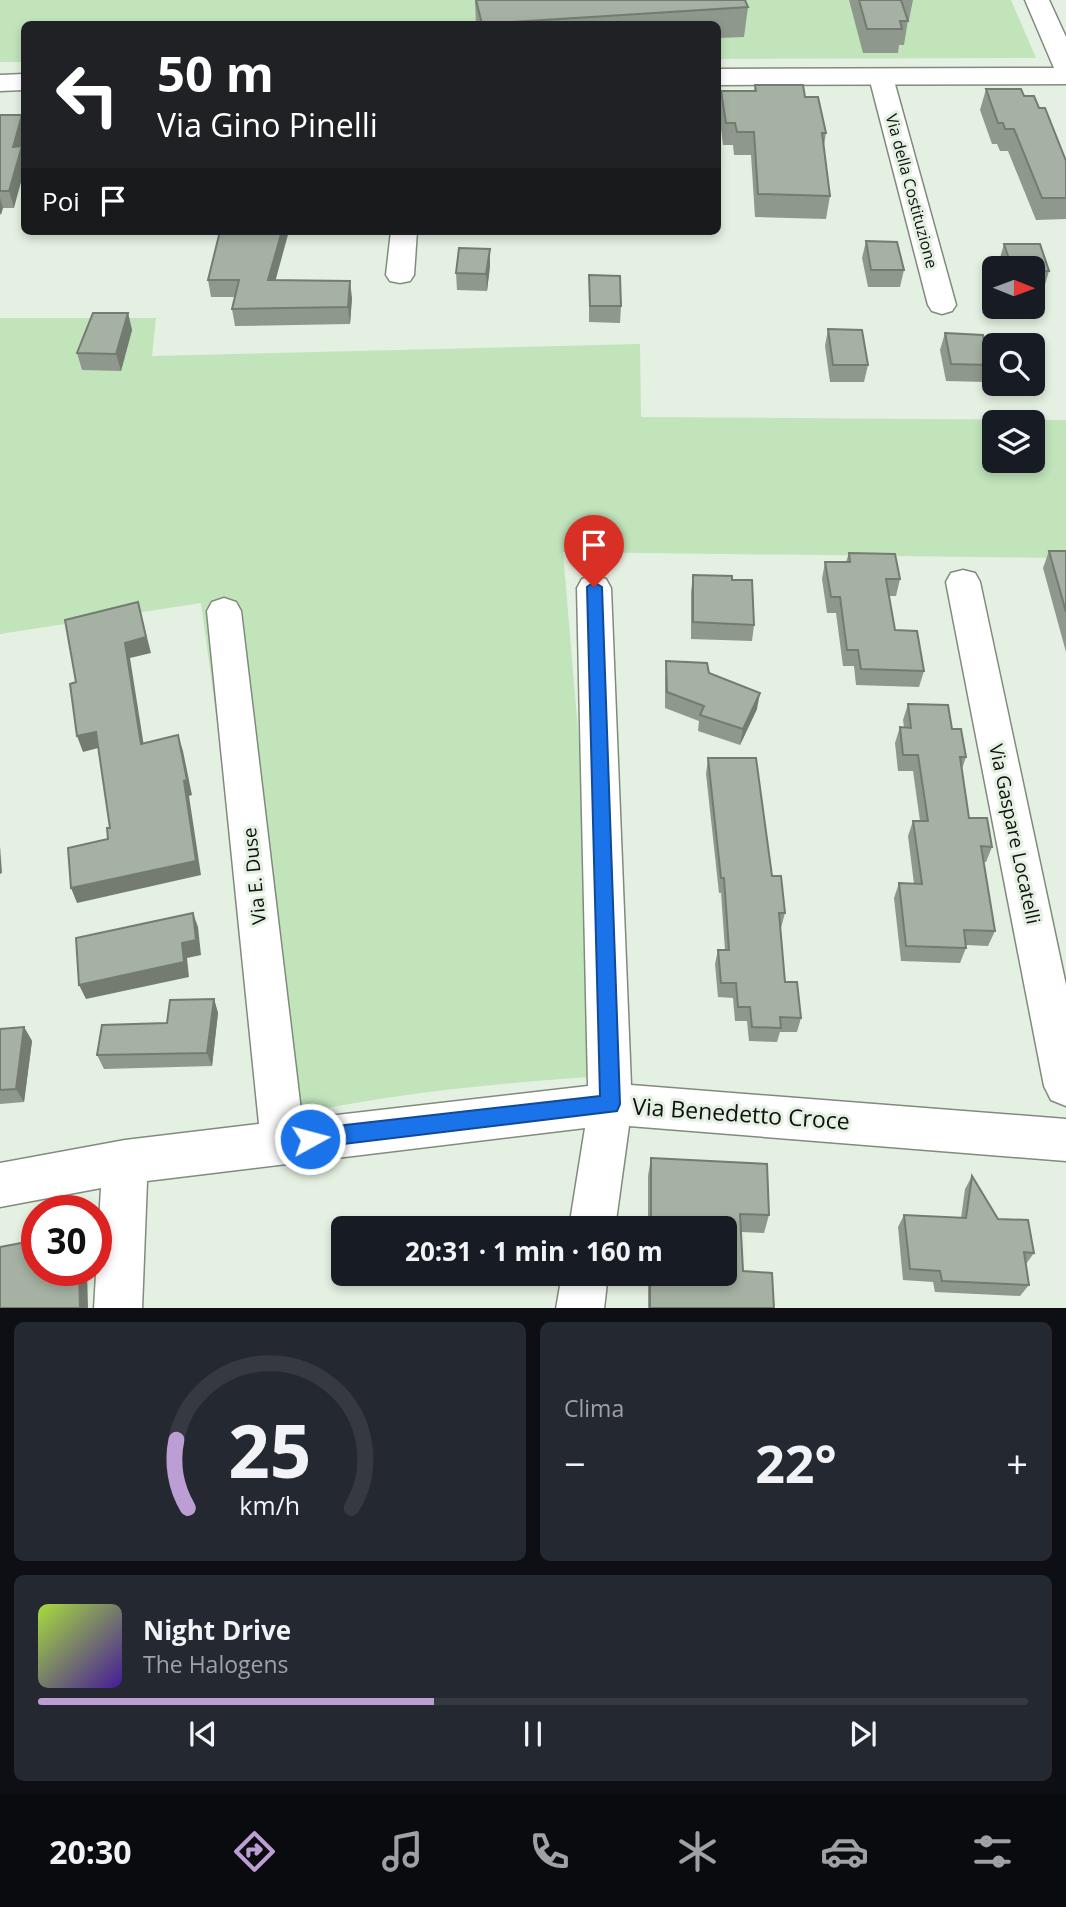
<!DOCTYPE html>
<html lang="it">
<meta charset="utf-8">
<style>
body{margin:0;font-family:"Open Sans",sans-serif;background:#242831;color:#f1f3f6;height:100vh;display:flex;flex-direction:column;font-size:26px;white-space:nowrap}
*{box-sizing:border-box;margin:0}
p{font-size:23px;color:#9ea1a6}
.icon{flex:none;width:38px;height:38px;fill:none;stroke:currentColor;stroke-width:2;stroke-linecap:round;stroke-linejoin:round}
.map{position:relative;height:1308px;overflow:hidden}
.details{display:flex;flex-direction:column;gap:14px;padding:14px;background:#0d0f14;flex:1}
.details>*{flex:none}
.guide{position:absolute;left:21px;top:21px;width:700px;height:214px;border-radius:10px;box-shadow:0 4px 10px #0003;background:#202124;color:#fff;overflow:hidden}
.needle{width:46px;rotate:91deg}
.fabs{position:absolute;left:982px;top:256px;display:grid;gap:14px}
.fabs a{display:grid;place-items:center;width:63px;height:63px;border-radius:10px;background:#171b24;box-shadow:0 4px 10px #0003;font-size:35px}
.speed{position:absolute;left:21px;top:1195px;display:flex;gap:14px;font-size:35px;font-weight:700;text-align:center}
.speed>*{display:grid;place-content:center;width:91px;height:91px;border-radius:50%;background:#171b24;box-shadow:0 4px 10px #0003;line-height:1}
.speed .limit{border:10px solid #d22;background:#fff;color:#111}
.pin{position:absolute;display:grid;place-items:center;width:60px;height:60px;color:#fff;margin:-72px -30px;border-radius:50% 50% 50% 0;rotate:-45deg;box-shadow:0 0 7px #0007}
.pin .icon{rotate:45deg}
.me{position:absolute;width:77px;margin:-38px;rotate:83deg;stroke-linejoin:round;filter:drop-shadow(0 0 5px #0008)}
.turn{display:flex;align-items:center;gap:24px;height:147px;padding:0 21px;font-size:32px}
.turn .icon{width:91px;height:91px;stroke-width:2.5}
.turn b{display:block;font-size:49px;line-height:60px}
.then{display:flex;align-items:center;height:66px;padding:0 21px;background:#0003;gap:14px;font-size:26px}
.big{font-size:52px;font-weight:700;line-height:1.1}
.details .card{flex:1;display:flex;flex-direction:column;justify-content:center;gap:10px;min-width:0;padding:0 24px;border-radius:10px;background:#242831}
.details .dial{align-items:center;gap:0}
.dial svg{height:182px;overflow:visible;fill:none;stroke:#363941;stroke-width:7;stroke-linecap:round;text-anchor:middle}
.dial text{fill:#f1f3f6;stroke:none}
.song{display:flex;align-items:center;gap:21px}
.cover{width:84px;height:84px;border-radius:10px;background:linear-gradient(135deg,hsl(80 70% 55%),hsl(260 70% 35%))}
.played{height:7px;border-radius:4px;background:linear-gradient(90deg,#bc9ed4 40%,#363941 40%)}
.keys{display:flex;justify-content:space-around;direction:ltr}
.heat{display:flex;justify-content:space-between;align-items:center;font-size:38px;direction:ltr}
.details .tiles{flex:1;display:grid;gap:14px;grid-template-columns:1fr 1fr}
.card:last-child{grid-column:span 2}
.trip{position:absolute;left:331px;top:1216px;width:406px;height:70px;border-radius:10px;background:#171b24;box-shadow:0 4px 10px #0003;font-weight:700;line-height:70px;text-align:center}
.tab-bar{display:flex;height:112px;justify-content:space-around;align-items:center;background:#090b0e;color:#9ea1a6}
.tab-bar .icon{width:49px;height:49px}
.tab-bar .active{color:#bc9ed4}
.tab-bar b{font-size:32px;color:#f1f3f6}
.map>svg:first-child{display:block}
.green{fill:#c1e4bb;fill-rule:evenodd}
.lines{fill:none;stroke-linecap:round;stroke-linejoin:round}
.minor-casing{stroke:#808b7e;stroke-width:3}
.tertiary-casing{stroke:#808b7e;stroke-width:3}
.minor{fill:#fff;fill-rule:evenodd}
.tertiary{fill:#fff;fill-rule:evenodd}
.wall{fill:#8e988c}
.shaded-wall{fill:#747c72}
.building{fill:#a5b1a3;stroke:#747c72;stroke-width:2}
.route{fill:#1a73e8;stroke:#114b97;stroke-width:2}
.labels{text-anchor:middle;stroke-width:6;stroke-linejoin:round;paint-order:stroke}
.far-street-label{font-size:16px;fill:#0e120d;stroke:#e4f0e2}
.street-label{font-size:19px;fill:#0e120d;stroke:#e4f0e2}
.near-street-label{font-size:23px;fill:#0e120d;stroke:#e4f0e2}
</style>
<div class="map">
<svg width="1066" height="1309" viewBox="0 0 1066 1309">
<rect width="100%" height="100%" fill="#e4f0e2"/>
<g class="green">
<polygon points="0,0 1011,0 1036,58 718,59 718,24 24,24 24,62 0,62"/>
<path d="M0 318H156L152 356 640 344 641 417 1066 420V558L563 552 607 1076C494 1083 380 1094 271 1120L201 603 0 634ZM994 422H1032V460H994Z"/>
</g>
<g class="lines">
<g class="minor-casing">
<g id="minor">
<polygon points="881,70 889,72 893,77 956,305 952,311 942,314 932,311 928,305 869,77 873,72"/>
<polygon points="391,231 417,231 414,275 410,281 400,283 390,281 386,275"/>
<polygon points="963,570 975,573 980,582 1066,985 1066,1106 1051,1100 1044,1086 946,582 951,573"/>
<polygon points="594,576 606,579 611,588 631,1085 1066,1119 1066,1161 629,1126 615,1228 569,1228 585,1128 147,1181 142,1309 94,1309 101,1188 0,1207 0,1163 125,1140 259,1124 207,611 212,602 224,598 236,602 241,611 302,1119 588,1086 577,588 582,579"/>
<polygon points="562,1274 608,1274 604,1309 556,1309"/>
</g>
</g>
<g class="tertiary-casing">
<g id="tertiary">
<polygon points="1025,0 1049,0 1066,37 1066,84 718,85 718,69 1054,68"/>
<polygon points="24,74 24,90 0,91 0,75"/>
</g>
</g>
<use href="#minor" class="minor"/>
<use href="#tertiary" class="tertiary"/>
</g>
<g class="wall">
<polygon points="475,0 745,0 748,7 744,37 718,38 718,24 476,24"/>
<polygon points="849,0 913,0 909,20 908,20 904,45 899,45 898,53 863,53"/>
<polygon points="755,85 805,97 826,133 824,146 830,196 826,219 755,217 751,155 734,155 733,145 723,145 719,113 721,91 754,91"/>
<polygon points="986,89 1024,96 1039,108 1066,161 1066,219 1036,220 1008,151 1000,151 997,144 992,144 980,110"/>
<polygon points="0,115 24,124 24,138 22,146 14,208 3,208 0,215"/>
<polygon points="866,241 904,270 900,287 868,287 862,258"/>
<polygon points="1004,244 1049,271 1044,288 1032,287 1032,268 1001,268 999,261"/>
<polygon points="490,266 487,291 457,290 456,273"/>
<polygon points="589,275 621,306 620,323 589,322"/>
<polygon points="208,280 275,280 352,298 350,324 235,326 232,309 235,297 211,297"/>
<polygon points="128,313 132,330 121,371 82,370 77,353"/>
<polygon points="828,329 868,365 864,382 830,382 825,346"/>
<polygon points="945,333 990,365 985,382 946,381 940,350"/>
<polygon points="1049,551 1066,551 1066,652 1043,568"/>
<polygon points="849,553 900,579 896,596 889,596 895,630 924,671 919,687 856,685 854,666 843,666 836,613 827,613 822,579 825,562 846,562"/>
<polygon points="693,575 732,580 754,625 752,641 691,639 691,592"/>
<polygon points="666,661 709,673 757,709 740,745 698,731 699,721 665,708 665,678"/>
<polygon points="908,704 952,729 966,757 962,769 969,818 992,847 986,862 983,862 995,931 988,946 966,945 966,948 960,963 901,961 894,898 899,883 914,884 908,836 913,821 920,821 913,771 898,771 895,743 900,727 904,727 903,720"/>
<polygon points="708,758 772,876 785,913 781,928 780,928 785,982 801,1018 797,1032 780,1032 777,1042 749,1041 747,1021 735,1021 733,998 718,997 715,964 718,950 725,950 721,893 719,893 706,774"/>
<polygon points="214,999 218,1013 212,1066 104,1069 97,1055 167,1023"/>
<polygon points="24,1027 32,1041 24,1102 0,1104 0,1029"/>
<polygon points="651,1158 769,1215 764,1233 741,1232 743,1271 774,1308 648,1308 648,1274 724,1274 724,1228 648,1228 648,1176"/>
<polygon points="972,1176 998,1219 1034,1253 1026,1264 1029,1285 1020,1296 935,1292 933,1282 903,1280 898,1227 904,1215 961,1218 965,1189"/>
</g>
<g class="shaded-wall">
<polygon points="22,115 24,124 24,138 21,149 22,146 24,154 24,171 14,208 9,191 13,147"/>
<polygon points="0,198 3,208 1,215 0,213"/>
<polygon points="282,231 289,231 271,297 268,280"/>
<polygon points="490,249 490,266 487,291 486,274"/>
<polygon points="350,281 352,298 350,324 348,307"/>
<polygon points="128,313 132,330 121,371 116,354"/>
<polygon points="138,602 151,653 130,658 146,759 141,744 125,643"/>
<polygon points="760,693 757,709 740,745 743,729"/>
<polygon points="96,732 102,747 83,752 77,736"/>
<polygon points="178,735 183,751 192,795 189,796 201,875 77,903 71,888 196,861"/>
<polygon points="0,846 2,873 0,874"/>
<polygon points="193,913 198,927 201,955 187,958 189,977 86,999 79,985 182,943"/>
<polygon points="214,999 218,1013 212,1066 207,1053"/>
<polygon points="24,1027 32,1041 24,1102 16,1089"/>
<polygon points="79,1270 87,1270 88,1308 80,1308"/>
</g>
<g class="building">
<polygon points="476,0 745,0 748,7 482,24"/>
<polygon points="859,0 901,0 908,21 900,21 902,29 867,29"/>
<polygon points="755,85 803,85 805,97 818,97 826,133 822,133 830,196 758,194 754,132 737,132 735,123 726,123 721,91 756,91"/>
<polygon points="986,89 1021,89 1024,96 1034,96 1039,108 1045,108 1066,161 1066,198 1042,198 1014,129 1005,129 1003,123 998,123"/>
<polygon points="0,115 22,115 13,147 22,146 9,191 0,191"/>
<polygon points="220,231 282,231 268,280 350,281 348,307 232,309 239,280 208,280"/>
<polygon points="866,241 897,242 904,270 871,270"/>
<polygon points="1004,244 1040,244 1049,271 1032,271 1032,268 1012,268"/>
<polygon points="459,248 490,249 486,274 456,273"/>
<polygon points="589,275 620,276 621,306 590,306"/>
<polygon points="93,313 128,313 116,354 77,353"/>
<polygon points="828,329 862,330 868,365 833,365"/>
<polygon points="945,333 983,335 990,365 951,364"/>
<polygon points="1049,551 1066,551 1066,612"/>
<polygon points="849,553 895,554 900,579 886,579 895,630 917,631 924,671 861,669 858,650 847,650 840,597 831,597 825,562 850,562"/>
<polygon points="693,575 732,576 732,580 752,580 754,625 693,622"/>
<polygon points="138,602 146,637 125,643 141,744 178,735 187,780 184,781 196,861 71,888 68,848 108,839 107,828 110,828 96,732 77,736 70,684 76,682 65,620"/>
<polygon points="666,661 707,663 709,673 760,693 743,729 700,715 704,706 667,692"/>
<polygon points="908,704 948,705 952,729 961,729 966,757 960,757 969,818 987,818 992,847 981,846 995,931 964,930 966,948 906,946 899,883 922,884 913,821 928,821 918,755 903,755 900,727 911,728"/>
<polygon points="708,758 756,758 772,876 781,876 785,913 779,913 785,982 797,982 801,1018 780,1017 781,1028 752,1027 750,1007 738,1007 736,983 721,983 718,950 729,950 724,878 721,878"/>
<polygon points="193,913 196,940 182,943 184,962 79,985 76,938"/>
<polygon points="214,999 207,1053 97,1055 102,1025 167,1023 170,1000"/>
<polygon points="24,1027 16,1089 0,1090 0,1029"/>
<polygon points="651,1158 767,1164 769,1215 740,1214 743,1271 772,1273 774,1308 650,1308 650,1274 724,1274 724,1228 651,1228"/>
<polygon points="972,1176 998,1219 1028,1220 1034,1253 1024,1252 1029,1285 942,1281 940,1271 910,1269 904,1215 966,1218"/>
<polygon points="37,1240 37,1270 79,1270 80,1308 0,1308 0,1247"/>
</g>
<polygon class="route" points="594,582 602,587 620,1104 617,1111 310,1148 303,1145 300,1139 303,1132 310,1129 600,1096 587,587"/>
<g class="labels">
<g class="far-street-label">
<text transform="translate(912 191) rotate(75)" y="6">Via della Costituzione</text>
</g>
<g class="street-label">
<text transform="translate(1015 834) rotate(78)" y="7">Via Gaspare Locatelli</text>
<text transform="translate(254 876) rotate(-96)" y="7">Via E. Duse</text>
</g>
<g class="near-street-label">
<text transform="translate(741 1114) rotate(4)" y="8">Via Benedetto Croce</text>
</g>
</g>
</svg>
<div class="fabs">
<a><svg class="needle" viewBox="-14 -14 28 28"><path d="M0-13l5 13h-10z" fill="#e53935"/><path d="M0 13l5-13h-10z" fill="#9ea1a6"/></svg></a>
<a><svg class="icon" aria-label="search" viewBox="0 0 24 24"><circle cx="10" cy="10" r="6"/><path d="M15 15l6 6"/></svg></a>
<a><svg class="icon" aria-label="layers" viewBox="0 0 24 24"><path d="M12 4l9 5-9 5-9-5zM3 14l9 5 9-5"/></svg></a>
</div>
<div class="speed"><div class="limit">30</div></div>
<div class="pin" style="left:594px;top:587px;background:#d93025"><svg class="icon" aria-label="arrive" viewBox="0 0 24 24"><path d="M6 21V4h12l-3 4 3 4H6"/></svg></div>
<svg class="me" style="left:310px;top:1139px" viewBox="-20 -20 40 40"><circle r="17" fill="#1a73e8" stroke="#fff" stroke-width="3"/><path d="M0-11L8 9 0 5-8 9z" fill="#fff"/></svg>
<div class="trip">20:31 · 1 min · 160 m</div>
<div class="guide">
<div class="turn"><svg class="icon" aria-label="left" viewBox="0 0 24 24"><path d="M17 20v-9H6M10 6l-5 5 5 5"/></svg><div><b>50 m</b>Via Gino Pinelli</div></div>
<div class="then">Poi<svg class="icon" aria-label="arrive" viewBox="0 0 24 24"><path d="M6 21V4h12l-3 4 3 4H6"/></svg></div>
</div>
</div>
<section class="details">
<div class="tiles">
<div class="card dial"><svg viewBox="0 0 100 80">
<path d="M14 69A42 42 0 1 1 86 69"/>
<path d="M14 69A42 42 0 0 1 9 39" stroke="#bc9ed4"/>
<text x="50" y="56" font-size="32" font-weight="700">25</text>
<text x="50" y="72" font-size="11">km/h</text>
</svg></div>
<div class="card"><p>Clima</p>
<div class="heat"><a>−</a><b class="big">22°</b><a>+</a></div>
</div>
<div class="card">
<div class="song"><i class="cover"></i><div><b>Night Drive</b><p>The Halogens</p></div></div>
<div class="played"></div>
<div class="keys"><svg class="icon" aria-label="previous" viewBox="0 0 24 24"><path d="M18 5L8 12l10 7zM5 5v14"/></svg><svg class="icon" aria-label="pause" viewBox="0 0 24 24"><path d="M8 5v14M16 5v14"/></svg><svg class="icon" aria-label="next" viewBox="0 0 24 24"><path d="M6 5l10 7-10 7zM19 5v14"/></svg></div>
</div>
</div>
</section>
<nav class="tab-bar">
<b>20:30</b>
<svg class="icon active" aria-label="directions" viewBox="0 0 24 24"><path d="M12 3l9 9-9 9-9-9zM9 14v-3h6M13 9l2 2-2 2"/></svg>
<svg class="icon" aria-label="music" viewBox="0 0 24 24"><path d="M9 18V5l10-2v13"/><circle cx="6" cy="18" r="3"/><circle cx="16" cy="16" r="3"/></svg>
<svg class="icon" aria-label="phone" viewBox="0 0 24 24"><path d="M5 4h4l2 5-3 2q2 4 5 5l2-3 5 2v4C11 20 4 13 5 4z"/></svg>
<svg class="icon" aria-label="climate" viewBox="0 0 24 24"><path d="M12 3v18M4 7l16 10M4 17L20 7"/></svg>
<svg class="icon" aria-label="car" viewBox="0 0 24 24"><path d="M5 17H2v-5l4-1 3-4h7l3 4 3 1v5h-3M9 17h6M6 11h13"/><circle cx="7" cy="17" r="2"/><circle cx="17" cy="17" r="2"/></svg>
<svg class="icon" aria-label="filters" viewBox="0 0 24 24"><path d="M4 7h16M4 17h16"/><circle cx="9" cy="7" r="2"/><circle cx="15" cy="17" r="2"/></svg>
</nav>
